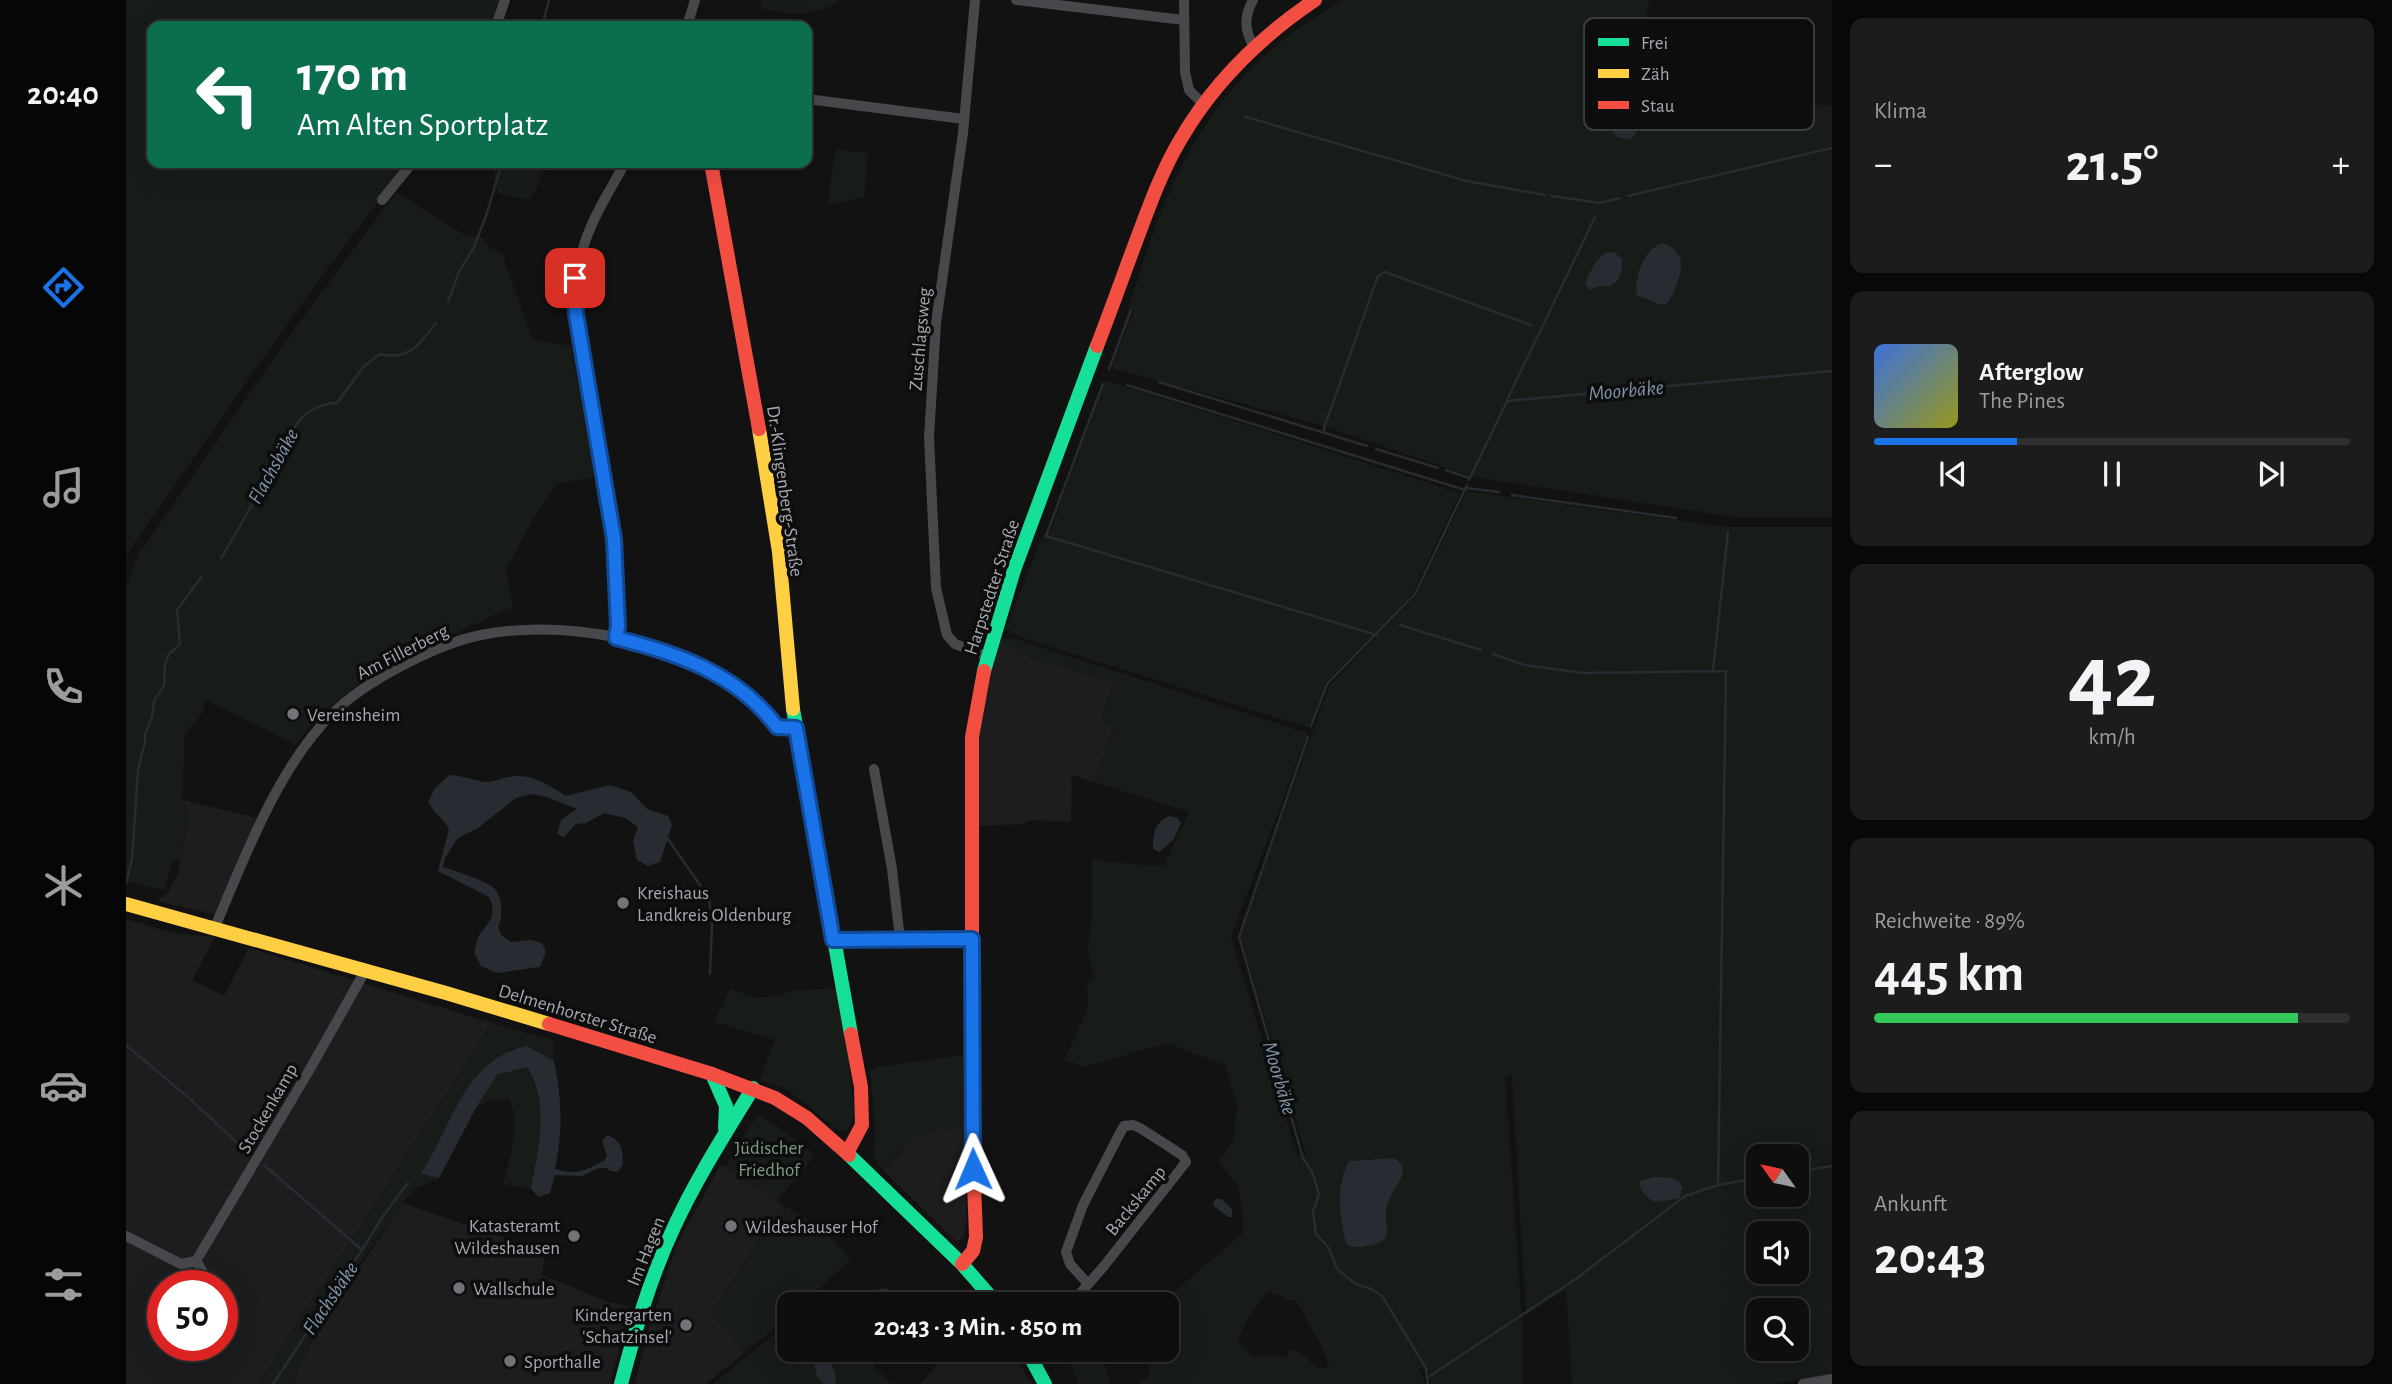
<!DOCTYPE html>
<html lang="de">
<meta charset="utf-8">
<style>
body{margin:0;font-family:"Alegreya Sans",sans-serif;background:#1c1c1c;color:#f1f3f6;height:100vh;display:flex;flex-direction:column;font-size:26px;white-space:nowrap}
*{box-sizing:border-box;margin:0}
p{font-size:23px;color:#9b9c9e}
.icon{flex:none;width:38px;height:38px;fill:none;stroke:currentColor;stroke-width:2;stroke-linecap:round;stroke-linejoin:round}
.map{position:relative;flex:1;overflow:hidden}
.side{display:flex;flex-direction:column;gap:18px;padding:18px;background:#080808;width:560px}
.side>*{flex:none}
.guide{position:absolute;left:21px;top:21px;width:665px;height:147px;border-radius:14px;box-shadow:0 7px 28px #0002,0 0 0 2px #2e2e2e;background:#0b6e4f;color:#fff;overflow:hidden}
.needle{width:46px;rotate:303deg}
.controls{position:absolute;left:1620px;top:1144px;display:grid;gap:14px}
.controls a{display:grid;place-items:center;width:63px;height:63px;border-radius:14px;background:#0e0e0e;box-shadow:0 7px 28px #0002,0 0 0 2px #2e2e2e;font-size:35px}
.speed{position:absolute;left:21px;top:1270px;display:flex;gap:14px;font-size:35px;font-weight:700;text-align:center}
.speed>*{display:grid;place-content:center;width:91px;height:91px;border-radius:50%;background:#0e0e0e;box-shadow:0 7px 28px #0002,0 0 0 2px #2e2e2e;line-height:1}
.speed .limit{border:10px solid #d22;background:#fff;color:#111}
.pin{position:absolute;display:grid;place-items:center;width:60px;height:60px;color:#fff;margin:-30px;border-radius:14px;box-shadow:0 4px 10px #0006}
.me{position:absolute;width:77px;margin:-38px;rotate:359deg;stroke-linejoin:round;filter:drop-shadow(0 0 5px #0008)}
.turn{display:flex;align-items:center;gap:24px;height:147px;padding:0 35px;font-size:32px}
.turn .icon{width:91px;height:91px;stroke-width:2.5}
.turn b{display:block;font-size:49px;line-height:60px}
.big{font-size:52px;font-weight:600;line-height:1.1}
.side .widget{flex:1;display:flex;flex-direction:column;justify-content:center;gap:10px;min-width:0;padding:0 24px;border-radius:14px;background:#1c1c1c}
.side .dial{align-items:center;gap:0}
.dial b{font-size:91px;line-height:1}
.song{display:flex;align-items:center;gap:21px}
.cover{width:84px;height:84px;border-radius:10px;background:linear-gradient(135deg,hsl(220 70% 55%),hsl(60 70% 35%))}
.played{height:7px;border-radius:4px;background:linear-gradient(90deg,#1a73e8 30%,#2e2e2e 30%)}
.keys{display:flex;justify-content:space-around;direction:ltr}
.heat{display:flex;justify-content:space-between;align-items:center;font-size:38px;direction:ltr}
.charge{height:10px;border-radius:5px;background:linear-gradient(90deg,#34c759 89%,#2e2e2e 0)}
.trip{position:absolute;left:651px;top:1292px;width:402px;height:70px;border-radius:14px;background:#0e0e0e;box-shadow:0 7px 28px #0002,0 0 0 2px #2e2e2e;font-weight:600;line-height:70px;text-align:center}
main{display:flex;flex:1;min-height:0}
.menu{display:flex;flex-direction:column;width:126px;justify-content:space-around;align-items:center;background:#060606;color:#9b9c9e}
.menu .icon{width:49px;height:49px}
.menu .active{color:#1a73e8}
.menu b{font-size:32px;color:#f1f3f6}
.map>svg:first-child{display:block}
.built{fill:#1d1d1f;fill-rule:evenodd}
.green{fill:#171c18;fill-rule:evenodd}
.water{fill:#272c32}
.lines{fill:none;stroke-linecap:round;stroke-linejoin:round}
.stream{stroke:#272c32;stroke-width:2.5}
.street{stroke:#47484b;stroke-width:10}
.fast{stroke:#16e098;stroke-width:14}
.slow{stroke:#ffcf43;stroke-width:14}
.jam{stroke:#f24e42;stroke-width:14}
.route-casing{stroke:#114b97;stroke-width:18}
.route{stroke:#1a73e8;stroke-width:12}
.poi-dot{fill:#72747a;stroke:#0d0d0e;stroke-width:2.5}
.labels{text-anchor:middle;stroke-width:7;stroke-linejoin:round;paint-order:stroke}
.street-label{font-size:19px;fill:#a5a8b2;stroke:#0d0d0e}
.poi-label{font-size:19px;fill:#a5a8b2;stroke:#0d0d0e;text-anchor:start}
.park-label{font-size:19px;fill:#7e9b80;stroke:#0d0d0e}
.water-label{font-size:21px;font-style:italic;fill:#7f94a9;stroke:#0d0d0e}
.key{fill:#0d0d0e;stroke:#3b3c3f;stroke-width:2}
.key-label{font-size:19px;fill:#a5a8b2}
</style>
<main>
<nav class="menu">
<b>20:40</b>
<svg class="icon active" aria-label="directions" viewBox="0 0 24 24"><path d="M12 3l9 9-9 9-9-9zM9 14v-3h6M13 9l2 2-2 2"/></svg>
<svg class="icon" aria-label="music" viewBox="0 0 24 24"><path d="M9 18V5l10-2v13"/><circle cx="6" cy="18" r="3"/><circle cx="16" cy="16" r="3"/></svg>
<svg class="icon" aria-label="phone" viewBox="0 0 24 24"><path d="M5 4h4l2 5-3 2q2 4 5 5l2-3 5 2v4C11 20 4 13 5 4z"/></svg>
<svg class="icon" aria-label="climate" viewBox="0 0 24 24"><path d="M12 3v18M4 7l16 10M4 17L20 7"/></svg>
<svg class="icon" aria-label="car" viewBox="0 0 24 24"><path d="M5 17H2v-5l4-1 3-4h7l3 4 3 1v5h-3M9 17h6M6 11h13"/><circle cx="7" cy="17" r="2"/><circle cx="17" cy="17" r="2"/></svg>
<svg class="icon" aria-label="filters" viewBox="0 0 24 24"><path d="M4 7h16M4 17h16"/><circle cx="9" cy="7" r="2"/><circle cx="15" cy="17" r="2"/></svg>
</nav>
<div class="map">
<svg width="1706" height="1384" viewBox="0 0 1706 1384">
<rect width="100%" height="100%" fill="#121212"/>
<g class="built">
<polygon points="873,640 894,654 987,682 975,721 988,726 968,782 946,775 945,822 904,820 894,824 853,826 853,732 863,678"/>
<polygon points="56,800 131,818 90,915 31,901 43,891 52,874 63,815"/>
<path d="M0 919 48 933 89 937 66 980 98 996 123 948 366 1023 132 1384H0ZM37 1286H96V1346H37Z"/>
<polygon points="837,1127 841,1222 838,1235 834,1240 830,1241 757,1170 786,1140 801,1131"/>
<polygon points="594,1166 599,1167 656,1204 585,1313 619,1352 580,1384 509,1384 520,1338 551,1244"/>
<polygon points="277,1203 419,1252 416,1275 480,1301 504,1307 484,1384 168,1384 172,1369 192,1329"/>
<polygon points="841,1349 887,1349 902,1379 907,1384 794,1384 810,1366"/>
</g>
<g class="green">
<path d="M0 0H375L366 26H26V163H283C188 280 105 406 18 529L0 557Z"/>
<path d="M636 0H717C683 17 671 17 634 8Z"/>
<path d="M1218 0H1524L1513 41 1503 65 1566 97 1706 105V517H1607L1347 477 1201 427 985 368 1008 310 1002 307C1015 270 1026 231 1042 195 1081 107 1133 46 1218 0Z"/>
<polygon points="709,149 742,153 738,197 702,205"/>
<polygon points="365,163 422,163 404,200 372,194"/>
<polygon points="270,192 340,236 356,237 362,247 376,253 406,339 445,346 468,477 430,484 407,519 380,570 387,607 319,638 233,684 189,719 170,745 79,699 77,712 59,734 56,800 63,815 54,861 47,861 38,890 0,881 0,588 12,555 159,342"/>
<polygon points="980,380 1334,493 1287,593 1252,633 1199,683 1183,728 900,639 879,629 918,533 923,535"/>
<path d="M1341 491 1602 527H1706V1374L1646 1384H1446L1440 1289 1400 1315 1386 1075 1379 1076 1396 1321 1397 1384H1305L1303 1372 1293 1367 1299 1384H1010L1022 1377 1026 1349H1041V1304H1034L1118 1232 1113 1188 1093 1162 1108 1139 1111 1106 1099 1065 1041 1043 958 1067 938 1060 962 1008 961 983 968 978 962 953 966 917V858L982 862 1038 866 1063 812 968 782 988 727 975 721 987 682 894 654 873 640 886 638 1182 733 1105 937 1170 1150 1171 1156 1180 1155 1115 939V933L1203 686 1291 594ZM1633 1157H1671V1195H1633ZM1269 1158 1273 1160 1272 1186C1267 1192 1263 1197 1261 1204 1256 1226 1273 1240 1241 1246 1234 1248 1227 1248 1220 1244L1214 1181 1223 1161ZM1633 1234H1671V1272H1633ZM1142 1292 1155 1296 1160 1300H1170L1198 1351 1203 1368H1192C1181 1361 1179 1352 1165 1350L1159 1357 1125 1356C1123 1349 1116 1347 1112 1340 1119 1322 1129 1307 1142 1292ZM1633 1311H1671V1349H1633Z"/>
<polygon points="710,988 721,1039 728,1114 725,1125 720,1131 713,1131 661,1089 633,1080 649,1040 588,1022 604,989 630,998 655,995 662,991"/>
<path d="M366 1023 427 1040 428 1061 401 1046 384 1049 295 1174 313 1178 289 1189 277 1203C239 1257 187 1321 167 1384H132Z"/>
<path d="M837 1055V1127C795 1130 784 1138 757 1170L748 1158 749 1126 744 1071 752 1067Z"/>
<path d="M401 1067C423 1106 412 1147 405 1189L377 1184C384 1157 395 1125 383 1099L364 1100 351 1106 371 1075Z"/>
<polygon points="631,1114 651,1126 689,1155 651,1201 599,1167"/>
<polygon points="656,1204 698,1230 725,1258 678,1304 663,1304 663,1316 619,1352 585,1313"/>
<polygon points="663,1322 663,1349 734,1349 765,1384 587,1384"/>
<polygon points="956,1349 969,1349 979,1366 985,1384 953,1384 945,1366 957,1354"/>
</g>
<g class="water">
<path d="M1501 99H1511C1517 111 1515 130 1505 139L1494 138 1489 135C1481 122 1488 106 1501 99Z"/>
<path d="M1537 243C1546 246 1555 254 1555 264 1556 273 1546 301 1539 305L1533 304 1511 295C1508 277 1518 248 1537 243Z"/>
<path d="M1488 252 1496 259C1497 270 1494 281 1484 286H1473L1464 290 1459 283 1469 263 1479 253Z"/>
<path d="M323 775C336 775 348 781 361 782 369 782 375 778 383 777 404 772 423 785 440 796L484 785 505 792 521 809 542 816 546 825 534 862 522 866 511 860 507 841 512 827 500 818 478 813 460 823 450 824 438 837 431 834 435 820 451 809 421 797 405 794 390 798 352 828 332 838 319 858 317 867C327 870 364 882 369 889 377 899 377 917 372 927L376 936 385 942 405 940 416 943 420 952 414 967 371 973 355 966 348 953C350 945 351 936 357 930 366 919 370 911 363 897L312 871 323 829C317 818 308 813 302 802L309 788Z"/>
<path d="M1043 816 1052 818 1055 824 1047 840 1033 852 1027 849C1027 834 1028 823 1043 816Z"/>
<path d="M401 1046 428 1061C436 1100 437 1130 429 1169 449 1176 461 1170 479 1160L481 1155 476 1141 481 1135C496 1140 497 1151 497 1164L492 1172 484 1171 481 1168H473L456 1176 429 1175 424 1193 413 1197 405 1189C412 1148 424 1104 401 1067L371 1075 351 1106 313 1178 295 1174C326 1126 338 1059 401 1046Z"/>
<path d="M1269 1158C1289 1172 1264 1190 1261 1205 1256 1227 1273 1241 1241 1246 1233 1248 1227 1248 1220 1244 1215 1215 1208 1189 1223 1161Z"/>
<path d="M1529 1177C1541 1177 1551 1176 1557 1188L1553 1198 1528 1202C1519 1196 1514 1191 1513 1181Z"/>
<polygon points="1089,1199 1095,1199 1106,1209 1106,1217 1102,1217 1087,1205"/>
<polygon points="760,1288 771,1295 771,1301 768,1304 743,1304 740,1296 749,1290"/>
<path d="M698 1356C706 1364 712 1373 709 1384H698L691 1376 688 1365 693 1359Z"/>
</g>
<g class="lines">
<g class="stream">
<polyline points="416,26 423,0"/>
<polyline points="1120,117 1340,181 1419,195"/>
<polyline points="1426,196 1473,203 1494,198"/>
<polyline points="1502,196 1706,148"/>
<polyline points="322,302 333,272 348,247 360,216 376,163"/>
<polyline points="983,369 1005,310"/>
<polyline points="1033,382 1241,446"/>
<polyline points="977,384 920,536 1251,635"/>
<polyline points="1001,385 1339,490"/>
<polyline points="1381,400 1469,217"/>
<polyline points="1198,433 1198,428 1252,276 1259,272 1405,325"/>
<polyline points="1250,449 1312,468"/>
<polyline points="1320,470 1343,478"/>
<polyline points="1343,480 1381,401 1706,371"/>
<polyline points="1341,488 1373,492"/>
<polyline points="1386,495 1550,518"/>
<path d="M95 558C118 521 137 482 161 445 165 438 168 427 173 421 180 411 200 402 211 403L238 366 254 354C283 361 294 344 310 323"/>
<polyline points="1274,625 1355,650"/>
<polyline points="1367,654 1398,665 1457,673 1600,671 1592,1185"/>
<polyline points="1587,670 1602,532"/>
<polyline points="1185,726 1201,684 1289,594 1341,485"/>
<polyline points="1182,737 1113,937 1177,1158 1186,1172 1193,1194 1187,1212 1190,1234 1203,1248 1211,1269 1228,1283 1245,1289 1256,1296 1300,1368 1302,1384"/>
<polyline points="542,839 583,898 586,925 584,973"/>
<polyline points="0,883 6,859 12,770 19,742 19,734 26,717 28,701 38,685 39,664 43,654 54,644 51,610 76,576"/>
<polyline points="0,1045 64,1099 119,1150"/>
<polyline points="138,1165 236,1250 147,1384"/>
<polyline points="1671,1172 1706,1166"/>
<polyline points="236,1250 257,1216 282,1183"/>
<polyline points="1304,1376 1447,1281 1559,1196 1592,1185 1633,1178"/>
</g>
<g class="street">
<polyline points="849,0 837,133 810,323 803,437 810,588 821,635 829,644 861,656"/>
<polyline points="890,0 1058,20"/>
<polyline points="1058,0 1059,72 1063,90 1077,104"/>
<path d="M1127 0C1118 16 1118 30 1128 47"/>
<polyline points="370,26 379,0"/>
<polyline points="561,26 569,0"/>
<polyline points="681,99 838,119"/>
<polyline points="256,200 286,163"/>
<path d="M490 638 492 627 488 539 450 314C448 246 467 220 499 163"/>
<polyline points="748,769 766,869 774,939"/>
<path d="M89 927C118 859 152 767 206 714 238 682 310 644 355 635 450 616 591 646 651 727L670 728"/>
<polyline points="707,940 846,939"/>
<polyline points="0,1236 55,1264 70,1261"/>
<polyline points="80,1277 70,1261 184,1069 239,971"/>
<polyline points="945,1304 978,1266 1060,1162 1056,1155 1014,1128 1007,1125 998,1126 993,1135 957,1205 940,1252 944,1264 962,1284"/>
<polyline points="1677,1384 1706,1379"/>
</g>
<g class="fast">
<polyline points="858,671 888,570 971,346"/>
<polyline points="667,709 725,1034"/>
<polyline points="586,1074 600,1106 599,1128"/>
<polyline points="723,1155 836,1264 871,1304"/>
<polyline points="900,1349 919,1384"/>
<path d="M495 1384C509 1331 524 1278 548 1227 570 1179 599 1134 627 1088"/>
</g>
<g class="slow">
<polyline points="633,429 653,552 667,709"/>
<polyline points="0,904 320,993 423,1024"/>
</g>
<g class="jam">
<polyline points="585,163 633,429"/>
<path d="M971 346C985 310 998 273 1012 236 1024 204 1036 171 1053 142 1086 84 1134 37 1189 0"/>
<polyline points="423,1024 586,1074 649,1098 681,1118 723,1155"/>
<polyline points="721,1153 736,1125 735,1087 725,1034"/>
<polyline points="836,1264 847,1251 850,1237 846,1129 846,737 858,671"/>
</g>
</g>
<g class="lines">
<g class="route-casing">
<path id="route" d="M449 278 450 314 488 539 492 626 490 638C551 653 612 674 651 727L670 728 707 940 846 939 847 1169"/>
</g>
<use href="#route" class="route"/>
</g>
<g class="poi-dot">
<circle cx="167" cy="714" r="7"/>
<circle cx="497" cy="903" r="7"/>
<circle cx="605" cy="1226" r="7"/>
<circle cx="448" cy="1236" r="7"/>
<circle cx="333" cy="1288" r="7"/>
<circle cx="560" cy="1325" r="7"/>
<circle cx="384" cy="1361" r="7"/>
</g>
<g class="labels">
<g class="street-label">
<text transform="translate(793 339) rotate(-85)" y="7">Zuschlagsweg</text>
<text transform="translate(660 491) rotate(82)" y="7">Dr.-Klingenberg-Straße</text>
<text transform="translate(865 587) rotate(-72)" y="7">Harpstedter Straße</text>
<text transform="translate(276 651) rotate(-27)" y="7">Am Fillerberg</text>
<text transform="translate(452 1013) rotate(17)" y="7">Delmenhorster Straße</text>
<text transform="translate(141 1108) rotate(-60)" y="7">Stockenkamp</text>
<text transform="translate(1009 1200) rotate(-51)" y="7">Backskamp</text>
<text transform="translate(519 1251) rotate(-68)" y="7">Im Hagen</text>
</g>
<g class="poi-label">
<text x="181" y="721">Vereinsheim</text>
<text x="511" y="899">Kreishaus<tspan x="511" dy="22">Landkreis Oldenburg</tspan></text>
<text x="434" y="1232" text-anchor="end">Katasteramt<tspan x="434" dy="22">Wildeshausen</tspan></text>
<text x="619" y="1233">Wildeshauser Hof</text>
<text x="347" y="1295">Wallschule</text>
<text x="546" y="1321" text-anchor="end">Kindergarten<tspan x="546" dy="22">'Schatzinsel'</tspan></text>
<text x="398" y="1368">Sporthalle</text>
</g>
<g class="park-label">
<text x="643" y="1154">Jüdischer<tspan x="643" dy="22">Friedhof</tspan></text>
</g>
<g class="water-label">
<text transform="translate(1500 390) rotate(-5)" y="7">Moorbäke</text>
<text transform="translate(147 466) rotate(-61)" y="7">Flachsbäke</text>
<text transform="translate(1154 1078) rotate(74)" y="7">Moorbäke</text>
<text transform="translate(204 1298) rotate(-56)" y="7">Flachsbäke</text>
</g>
</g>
<rect x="1458" y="18" width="230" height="112" rx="10" class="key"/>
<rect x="1472" y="38" width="31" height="8" fill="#16e098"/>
<rect x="1472" y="69" width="31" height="9" fill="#ffcf43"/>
<rect x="1472" y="101" width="31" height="8" fill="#f24e42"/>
<g class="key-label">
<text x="1515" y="49">Frei</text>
<text x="1515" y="80">Zäh</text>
<text x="1515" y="112">Stau</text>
</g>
</svg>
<div class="controls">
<a><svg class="needle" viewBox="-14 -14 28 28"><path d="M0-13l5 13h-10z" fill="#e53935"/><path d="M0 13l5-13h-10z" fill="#9b9c9e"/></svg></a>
<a><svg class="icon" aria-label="sound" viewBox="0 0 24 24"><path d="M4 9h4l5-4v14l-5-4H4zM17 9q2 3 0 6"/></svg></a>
<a><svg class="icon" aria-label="search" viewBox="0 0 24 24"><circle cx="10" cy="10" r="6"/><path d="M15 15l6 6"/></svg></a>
</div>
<div class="speed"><div class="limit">50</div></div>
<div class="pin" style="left:449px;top:278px;background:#d93025"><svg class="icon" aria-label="arrive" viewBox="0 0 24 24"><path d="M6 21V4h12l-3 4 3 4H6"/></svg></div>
<svg class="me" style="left:847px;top:1169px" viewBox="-20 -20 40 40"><path d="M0-17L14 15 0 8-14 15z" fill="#1a73e8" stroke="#fff" stroke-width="4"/></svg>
<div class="trip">20:43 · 3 Min. · 850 m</div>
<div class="guide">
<div class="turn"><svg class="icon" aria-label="left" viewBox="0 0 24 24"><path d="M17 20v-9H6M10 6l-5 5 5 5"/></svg><div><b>170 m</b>Am Alten Sportplatz</div></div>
</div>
</div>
<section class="side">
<div class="widget"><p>Klima</p>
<div class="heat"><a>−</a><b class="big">21.5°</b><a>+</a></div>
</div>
<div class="widget">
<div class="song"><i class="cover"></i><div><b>Afterglow</b><p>The Pines</p></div></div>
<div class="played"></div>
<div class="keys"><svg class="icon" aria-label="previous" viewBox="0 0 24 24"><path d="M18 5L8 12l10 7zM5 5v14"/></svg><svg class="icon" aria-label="pause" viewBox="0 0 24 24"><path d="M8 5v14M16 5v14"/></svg><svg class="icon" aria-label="next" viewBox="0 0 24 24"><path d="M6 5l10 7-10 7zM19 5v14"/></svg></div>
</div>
<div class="widget dial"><b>42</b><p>km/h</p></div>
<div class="widget"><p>Reichweite · 89%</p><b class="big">445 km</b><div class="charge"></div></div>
<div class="widget"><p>Ankunft</p><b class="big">20:43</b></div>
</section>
</main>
